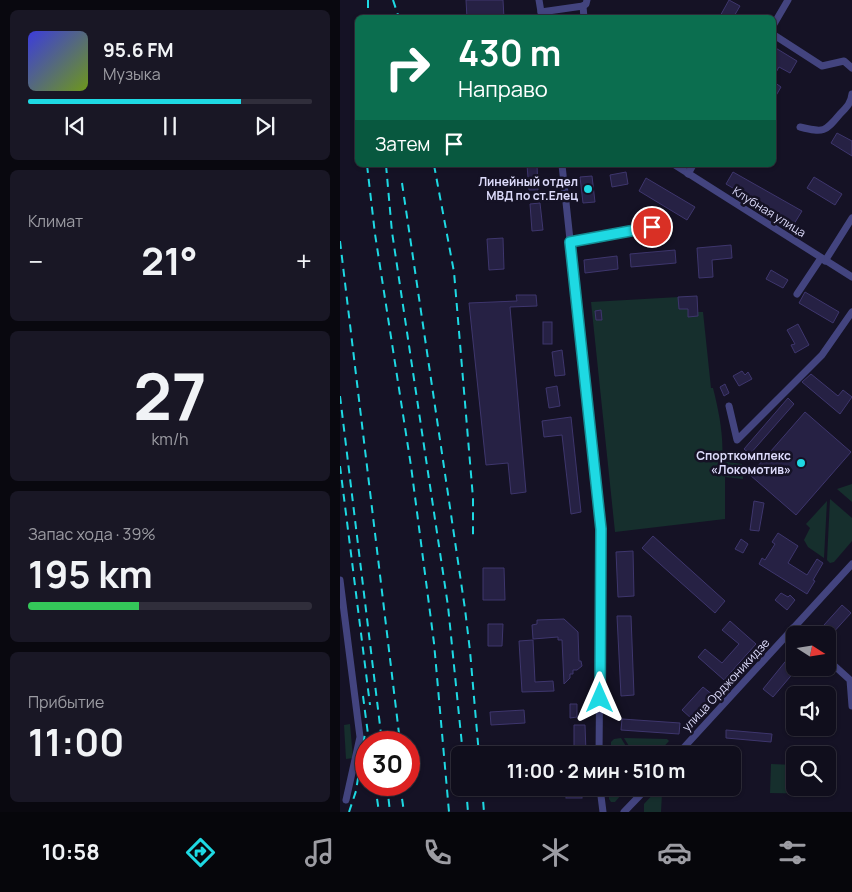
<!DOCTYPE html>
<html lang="ru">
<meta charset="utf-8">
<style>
body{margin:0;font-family:Manrope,sans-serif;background:#191725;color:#f1f3f6;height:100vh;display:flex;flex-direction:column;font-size:19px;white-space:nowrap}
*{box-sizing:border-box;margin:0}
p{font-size:16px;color:#9c9ca3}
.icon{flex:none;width:28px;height:28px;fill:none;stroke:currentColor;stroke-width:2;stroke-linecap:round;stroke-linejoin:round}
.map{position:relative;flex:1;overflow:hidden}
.drawer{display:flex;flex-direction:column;gap:10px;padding:10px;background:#09080f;width:340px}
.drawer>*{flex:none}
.guide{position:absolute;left:15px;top:15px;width:421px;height:152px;border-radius:8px;box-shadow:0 1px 4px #0004,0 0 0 1px #302e3b;background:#0b6e4f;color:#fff;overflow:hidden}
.needle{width:32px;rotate:102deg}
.tools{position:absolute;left:446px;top:626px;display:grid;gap:10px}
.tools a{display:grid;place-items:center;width:50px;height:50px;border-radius:8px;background:#100e1c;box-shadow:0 1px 4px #0004,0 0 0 1px #302e3b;font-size:25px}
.speed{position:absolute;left:15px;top:731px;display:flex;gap:10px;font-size:25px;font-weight:700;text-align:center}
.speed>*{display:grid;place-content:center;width:65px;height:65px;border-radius:50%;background:#100e1c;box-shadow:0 1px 4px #0004,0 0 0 1px #302e3b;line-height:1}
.speed .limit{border:8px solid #d22;background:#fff;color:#111}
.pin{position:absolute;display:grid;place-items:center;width:42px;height:42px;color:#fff;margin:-21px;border:2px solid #fff;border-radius:50%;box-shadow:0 1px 5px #0007}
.me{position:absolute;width:55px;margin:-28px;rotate:0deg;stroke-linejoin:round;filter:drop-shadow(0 0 4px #0008)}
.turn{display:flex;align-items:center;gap:18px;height:105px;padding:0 20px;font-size:22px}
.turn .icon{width:65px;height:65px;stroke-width:2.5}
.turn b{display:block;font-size:35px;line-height:42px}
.then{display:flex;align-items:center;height:48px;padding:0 20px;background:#0003;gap:10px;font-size:19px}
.big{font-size:38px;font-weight:700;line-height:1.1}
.drawer .card{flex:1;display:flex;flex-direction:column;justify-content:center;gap:8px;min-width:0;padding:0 18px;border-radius:8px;background:#191725}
.drawer .dial{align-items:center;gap:0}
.dial b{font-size:65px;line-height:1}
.song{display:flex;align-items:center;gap:15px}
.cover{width:60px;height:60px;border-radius:8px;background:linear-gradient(135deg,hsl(240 70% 55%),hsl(80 70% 35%))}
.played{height:5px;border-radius:2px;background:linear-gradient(90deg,#1ed9e3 75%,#302e3b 75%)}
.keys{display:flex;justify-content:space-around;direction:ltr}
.heat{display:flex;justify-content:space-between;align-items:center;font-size:28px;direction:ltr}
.charge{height:8px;border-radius:4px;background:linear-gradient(90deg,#34c759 39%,#302e3b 0)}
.trip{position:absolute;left:111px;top:746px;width:290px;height:50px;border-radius:8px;background:#100e1c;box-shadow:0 1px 4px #0004,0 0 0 1px #302e3b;font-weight:700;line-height:50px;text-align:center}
.tab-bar{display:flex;height:80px;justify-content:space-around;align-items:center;background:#06060b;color:#9c9ca3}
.tab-bar .icon{width:35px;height:35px}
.tab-bar .current{color:#1ed9e3}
.tab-bar b{font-size:22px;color:#f1f3f6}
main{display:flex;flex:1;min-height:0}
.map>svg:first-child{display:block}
.green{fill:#162f2d}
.building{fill:#262144;stroke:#3e366d}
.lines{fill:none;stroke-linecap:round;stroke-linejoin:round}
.minor{stroke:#43447f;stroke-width:7}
.rail{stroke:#1ed9e3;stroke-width:2;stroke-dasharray:8 6;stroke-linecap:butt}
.route-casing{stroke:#148d94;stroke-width:12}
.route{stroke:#1ed9e3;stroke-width:9}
.poi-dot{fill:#1ed9e3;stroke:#151225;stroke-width:2}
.labels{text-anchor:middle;stroke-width:5;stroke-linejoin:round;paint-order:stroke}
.poi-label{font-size:12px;font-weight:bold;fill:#dddbfb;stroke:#151225;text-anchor:end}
.street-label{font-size:12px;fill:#dddbfb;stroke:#151225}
</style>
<main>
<section class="drawer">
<div class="card">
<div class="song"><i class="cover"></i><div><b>95.6 FM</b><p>Музыка</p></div></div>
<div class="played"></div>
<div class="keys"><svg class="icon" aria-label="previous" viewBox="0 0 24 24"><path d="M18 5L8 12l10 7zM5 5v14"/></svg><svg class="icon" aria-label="pause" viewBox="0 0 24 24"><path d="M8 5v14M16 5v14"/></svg><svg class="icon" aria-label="next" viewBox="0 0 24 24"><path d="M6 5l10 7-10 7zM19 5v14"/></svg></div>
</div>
<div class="card"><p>Климат</p>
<div class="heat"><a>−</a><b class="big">21°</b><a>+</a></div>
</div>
<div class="card dial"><b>27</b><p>km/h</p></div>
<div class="card"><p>Запас хода · 39%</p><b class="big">195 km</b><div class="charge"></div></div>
<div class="card"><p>Прибытие</p><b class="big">11:00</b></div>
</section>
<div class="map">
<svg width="512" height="812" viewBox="0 0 512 812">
<rect width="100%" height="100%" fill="#151225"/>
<g class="green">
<path d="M357 296V312H363L371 388H373C379 412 384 436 382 461L402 464 403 479 385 477V519L275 532 251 302Z"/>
<polygon points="512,484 512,502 497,489"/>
<polygon points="490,499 512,518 512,541 494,562 490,563 487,560"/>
<polygon points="487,501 484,558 468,547 464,540 470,528 466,524"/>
<polygon points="10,724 13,758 6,759 4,725"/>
<polygon points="281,738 290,753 289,755 271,755 271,742 274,739"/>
<polygon points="284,738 327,739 329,741 316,755 298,755 296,751 292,751"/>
<polygon points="431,764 455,765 455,788 480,788 480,794 430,793"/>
<polygon points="269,788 287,788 275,802 271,802 269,799"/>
<polygon points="315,792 318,795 322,793 321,812 304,812 304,804"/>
</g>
<g class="building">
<polygon points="126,0 163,0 164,18 127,18"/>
<polygon points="389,0 400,6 393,18 379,18"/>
<polygon points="434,47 457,61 450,73 439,67 434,76"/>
<polygon points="434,82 441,87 434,99"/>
<polygon points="497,133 512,141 512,156 491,143"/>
<polygon points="187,165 197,165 198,190 189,190"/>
<polygon points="286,172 288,184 272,187 270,175"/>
<polygon points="393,172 462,211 454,224 386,184"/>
<polygon points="252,176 255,202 243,203 240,177"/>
<polygon points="474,177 502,194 495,205 467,188"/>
<polygon points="306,178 355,207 347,220 299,191"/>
<polygon points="200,203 203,230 192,231 190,204"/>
<polygon points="163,238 164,269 149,270 147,239"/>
<polygon points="391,245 392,258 372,260 373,277 359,278 357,248"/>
<polygon points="335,250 336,263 291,267 290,254"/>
<polygon points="277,256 278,269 245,273 244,260"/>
<polygon points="431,270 448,280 443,288 426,279"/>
<polygon points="465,292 499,312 493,323 459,303"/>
<polygon points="176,295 196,295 197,306 170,307 186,492 171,494 168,463 146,465 129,303 177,301"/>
<polygon points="357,296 358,316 348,317 348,309 339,309 338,297"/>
<polygon points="261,310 262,320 256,320 255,311"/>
<rect x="203" y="322" width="9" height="22"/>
<polygon points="458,324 469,345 455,353 451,345 455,344 447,330"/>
<polygon points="222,350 225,375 215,376 212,352"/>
<polygon points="402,371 405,375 408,372 412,379 399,386 393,376"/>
<polygon points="471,374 498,396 503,390 512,397 500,414 462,382"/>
<polygon points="385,384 389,393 384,396 380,387"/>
<polygon points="217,386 220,406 209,408 206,388"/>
<polygon points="448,398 454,404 410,454 404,449"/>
<polygon points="465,412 511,452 456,515 410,475"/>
<polygon points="231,417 241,512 231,514 222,435 204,437 202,421"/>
<polygon points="414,501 424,503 419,531 410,530"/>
<polygon points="438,533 458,546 448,563 467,575 477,559 483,563 473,580 475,581 467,594 419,564 422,558 425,560 435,544 432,542"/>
<polygon points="313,536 385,601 375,613 302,548"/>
<polygon points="401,539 408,544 403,553 395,549"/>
<polygon points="293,551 294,596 278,597 276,552"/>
<polygon points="143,568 164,568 165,600 143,600"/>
<polygon points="441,593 448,597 450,595 455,600 447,610 435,600"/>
<polygon points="502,605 511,613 491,635 475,635"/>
<polygon points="277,616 291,616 294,695 281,696"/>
<polygon points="224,619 238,632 239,661 241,661 242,666 237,670 233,670 233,674 230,674 230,678 224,684 222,640 218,640 218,637 193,639 192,625 197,624 197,620"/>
<polygon points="390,621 416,644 384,680 358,657 365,649 382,663 399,644 382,630"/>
<polygon points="148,624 163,624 162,646 148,646"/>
<polygon points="193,640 195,682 213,681 214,691 182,692 179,641"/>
<polygon points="449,657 455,662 455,671 433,697 423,689"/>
<polygon points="363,687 373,695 352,719 342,710"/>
<polygon points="230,704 237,704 237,717 230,718"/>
<polygon points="184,710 185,723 151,725 150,712"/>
<polygon points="282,719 340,723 339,734 281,730"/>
<polygon points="234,725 245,725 246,752 234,753"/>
<polygon points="386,730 432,734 431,742 386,738"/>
<polygon points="183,747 184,755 166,755 166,748"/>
<rect x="226" y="788" width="16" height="10"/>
</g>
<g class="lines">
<g class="minor">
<polyline points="199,0 202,18"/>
<polyline points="243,6 244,18"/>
<polyline points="201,12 243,6 246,4 247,0"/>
<polyline points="434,24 448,0"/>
<polyline points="434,35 482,66 504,61 512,68"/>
<path d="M460 127C484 133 485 132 500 114 507 107 511 103 512 94"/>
<polyline points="222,165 261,529 259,755"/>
<polyline points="335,165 512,277"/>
<polyline points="348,174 353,165"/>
<polyline points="230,242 312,227"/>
<polyline points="485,261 512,218"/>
<polyline points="457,294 481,258"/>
<polyline points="389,406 397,440 482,355 512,312"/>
<polyline points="0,580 20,737 6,800"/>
<polyline points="453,628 460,635"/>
<polyline points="488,660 510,680 512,706"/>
<polyline points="337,755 512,564"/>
<polyline points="260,788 263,812"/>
<polyline points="284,812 307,788"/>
</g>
<g class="rail">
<polyline points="28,0 28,18"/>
<polyline points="53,0 59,18"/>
<polyline points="27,165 35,234 71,466 94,643 109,812"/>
<polyline points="46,165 52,232 108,606 123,755"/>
<polyline points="94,165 114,272 133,498 133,540"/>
<polyline points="62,183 125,609 130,651 139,755"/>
<polyline points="0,241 60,742"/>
<polyline points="0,396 42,742"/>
<polyline points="0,466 30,705"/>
<polyline points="23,696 29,742"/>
<polyline points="35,785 39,812"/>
<polyline points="47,785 50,812"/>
<polyline points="60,785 64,812"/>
<polyline points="126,788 128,812"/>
<polyline points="142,788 144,812"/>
<polyline points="9,812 16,791 25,733"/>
</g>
</g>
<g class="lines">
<g class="route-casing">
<polyline id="route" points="260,698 261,529 230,242 312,227"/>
</g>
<use href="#route" class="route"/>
</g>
<g class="poi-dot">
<circle cx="248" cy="189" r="5"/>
<circle cx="461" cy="463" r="5"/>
</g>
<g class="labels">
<g class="poi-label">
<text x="238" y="186">Линейный отдел<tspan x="238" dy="14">МВД по ст.Елец</tspan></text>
<text x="451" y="460">Спорткомплекс<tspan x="451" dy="14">«Локомотив»</tspan></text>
</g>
<g class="street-label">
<text transform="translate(429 212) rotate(32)" y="4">Клубная улица</text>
<text transform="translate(386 685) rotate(-47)" y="4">улица Орджоникидзе</text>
</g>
</g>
</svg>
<div class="tools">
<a><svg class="needle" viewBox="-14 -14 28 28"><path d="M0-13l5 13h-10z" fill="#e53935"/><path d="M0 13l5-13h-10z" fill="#9c9ca3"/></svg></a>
<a><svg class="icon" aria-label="sound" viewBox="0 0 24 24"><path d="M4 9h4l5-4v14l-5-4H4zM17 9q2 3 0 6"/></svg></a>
<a><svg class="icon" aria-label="search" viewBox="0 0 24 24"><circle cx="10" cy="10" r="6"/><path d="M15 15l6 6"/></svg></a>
</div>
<div class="speed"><div class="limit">30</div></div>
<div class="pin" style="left:312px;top:227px;background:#d93025"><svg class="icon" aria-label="arrive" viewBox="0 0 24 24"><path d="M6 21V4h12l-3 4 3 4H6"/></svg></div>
<svg class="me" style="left:260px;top:698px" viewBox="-20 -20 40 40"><path d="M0-17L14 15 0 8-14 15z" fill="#1ed9e3" stroke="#fff" stroke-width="4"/></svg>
<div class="trip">11:00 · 2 мин · 510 m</div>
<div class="guide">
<div class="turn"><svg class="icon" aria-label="right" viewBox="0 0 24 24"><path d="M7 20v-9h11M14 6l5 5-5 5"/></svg><div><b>430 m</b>Направо</div></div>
<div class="then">Затем<svg class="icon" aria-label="arrive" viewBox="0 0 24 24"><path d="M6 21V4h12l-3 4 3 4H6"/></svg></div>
</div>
</div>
</main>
<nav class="tab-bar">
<b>10:58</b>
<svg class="icon current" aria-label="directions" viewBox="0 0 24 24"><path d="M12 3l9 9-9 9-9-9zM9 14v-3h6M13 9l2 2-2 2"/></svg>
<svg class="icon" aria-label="music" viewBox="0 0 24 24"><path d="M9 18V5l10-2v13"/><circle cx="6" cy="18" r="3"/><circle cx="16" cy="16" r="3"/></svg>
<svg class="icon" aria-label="phone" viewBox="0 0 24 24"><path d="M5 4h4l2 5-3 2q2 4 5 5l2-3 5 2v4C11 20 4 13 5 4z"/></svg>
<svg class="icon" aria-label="climate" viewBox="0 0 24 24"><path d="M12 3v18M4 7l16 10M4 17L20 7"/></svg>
<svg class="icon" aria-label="car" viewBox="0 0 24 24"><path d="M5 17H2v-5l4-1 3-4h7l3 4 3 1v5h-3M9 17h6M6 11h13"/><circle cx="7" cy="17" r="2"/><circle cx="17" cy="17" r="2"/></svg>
<svg class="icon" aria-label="filters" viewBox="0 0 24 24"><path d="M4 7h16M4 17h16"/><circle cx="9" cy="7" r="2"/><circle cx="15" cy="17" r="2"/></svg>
</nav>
